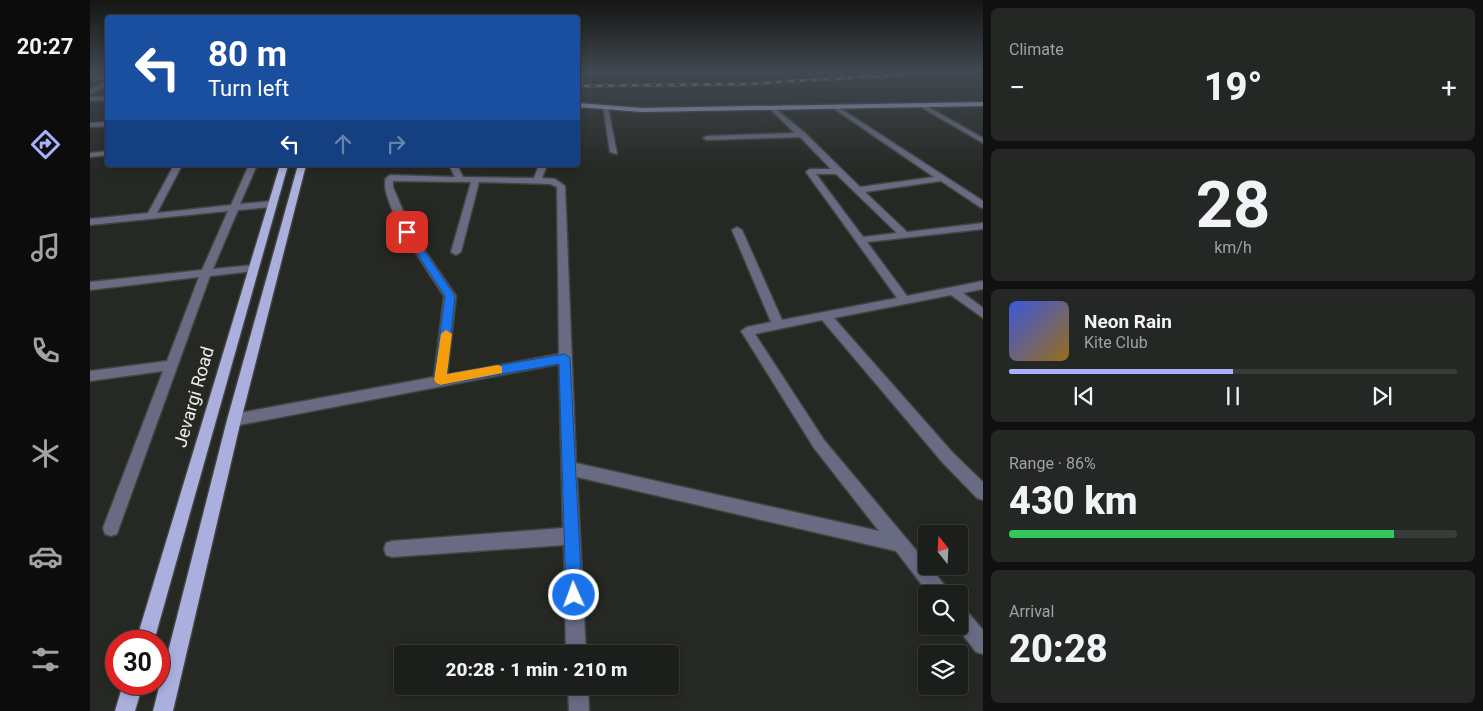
<!DOCTYPE html>
<meta charset="utf-8">
<style>
body{margin:0;font-family:Roboto,sans-serif;background:#252724;color:#f1f3f6;height:100vh;display:flex;flex-direction:column;font-size:19px;white-space:nowrap}
*{box-sizing:border-box;margin:0}
p{font-size:16px;color:#a0a2a3}
.icon{flex:none;width:28px;height:28px;fill:none;stroke:currentColor;stroke-width:2;stroke-linecap:round;stroke-linejoin:round}
.map{position:relative;flex:1;overflow:hidden}
.details{display:flex;flex-direction:column;gap:8px;padding:8px;background:#0f100f;width:500px}
.details>*{flex:none}
.guide{position:absolute;left:15px;top:15px;width:475px;height:152px;border-radius:5px;box-shadow:0 2px 8px #0003,0 0 0 1px #3a3c3a;background:#1a4fa0;color:#fff;overflow:hidden}
.needle{width:32px;rotate:342deg}
.tools{position:absolute;left:828px;top:525px;display:grid;gap:10px}
.tools a{display:grid;place-items:center;width:50px;height:50px;border-radius:5px;background:#1c1e1b;box-shadow:0 2px 8px #0003,0 0 0 1px #3a3c3a;font-size:25px}
.speed{position:absolute;left:15px;top:630px;display:flex;gap:10px;font-size:25px;font-weight:700;text-align:center}
.speed>*{display:grid;place-content:center;width:65px;height:65px;border-radius:50%;background:#1c1e1b;box-shadow:0 2px 8px #0003,0 0 0 1px #3a3c3a;line-height:1}
.speed .limit{border:8px solid #d22;background:#fff;color:#111}
.pin{position:absolute;display:grid;place-items:center;width:42px;height:42px;color:#fff;margin:-21px;border-radius:10px;box-shadow:0 2px 8px #0006}
.me{position:absolute;width:55px;margin:-28px;rotate:358deg;stroke-linejoin:round;filter:drop-shadow(0 0 4px #0008)}
.turn{display:flex;align-items:center;gap:18px;height:105px;padding:0 20px;font-size:22px}
.turn .icon{width:65px;height:65px;stroke-width:2.5}
.turn b{display:block;font-size:35px;line-height:42px}
.lanes{display:flex;align-items:center;height:48px;padding:0 20px;background:#0003;justify-content:center;gap:25px;direction:ltr}
.lanes .off{opacity:.35}
.big{font-size:38px;font-weight:800;line-height:1.1}
.details .card{flex:1;display:flex;flex-direction:column;justify-content:center;gap:8px;min-width:0;padding:0 18px;border-radius:8px;background:#252724}
.details .dial{align-items:center;gap:0}
.dial b{font-size:65px;line-height:1}
.song{display:flex;align-items:center;gap:15px}
.cover{width:60px;height:60px;border-radius:8px;background:linear-gradient(135deg,hsl(230 70% 55%),hsl(40 70% 35%))}
.played{height:5px;border-radius:2px;background:linear-gradient(90deg,#a9b0fc 50%,#3a3c3a 50%)}
.keys{display:flex;justify-content:space-around;direction:ltr}
.heat{display:flex;justify-content:space-between;align-items:center;font-size:28px;direction:ltr}
.charge{height:8px;border-radius:4px;background:linear-gradient(90deg,#34c759 86%,#3a3c3a 0)}
.trip{position:absolute;left:304px;top:645px;width:285px;height:50px;border-radius:5px;background:#1c1e1b;box-shadow:0 2px 8px #0003,0 0 0 1px #3a3c3a;font-weight:800;line-height:50px;text-align:center}
main{display:flex;flex:1;min-height:0}
.menu{display:flex;flex-direction:column;width:90px;justify-content:space-around;align-items:center;background:#0b0c0b;color:#a0a2a3}
.menu .icon{width:35px;height:35px}
.menu .on{color:#a9b0fc}
.menu b{font-size:22px;color:#f1f3f6}
.map>svg:first-child{display:block}
.lines{fill:none;stroke-linecap:round;stroke-linejoin:round}
.minor-casing{stroke:#424440;stroke-width:3}
.major-casing{stroke:#424440;stroke-width:3}
.minor{fill:#686b82;fill-rule:evenodd}
.major{fill:#aaafde;fill-rule:evenodd}
.rail-casing{stroke:#bcbdbb;stroke-width:3}
.rail{stroke:#262824;stroke-width:2;stroke-dasharray:6;stroke-linecap:butt}
.route{fill:#1a73e8;stroke:#114b97}
.slow{fill:#f59e0b}
.labels{text-anchor:middle;stroke-width:5;stroke-linejoin:round;paint-order:stroke}
.street-label{font-size:18px;fill:#ecedeb;stroke:#262824}
</style>
<main>
<nav class="menu">
<b>20:27</b>
<svg class="icon on" aria-label="directions" viewBox="0 0 24 24"><path d="M12 3l9 9-9 9-9-9zM9 14v-3h6M13 9l2 2-2 2"/></svg>
<svg class="icon" aria-label="music" viewBox="0 0 24 24"><path d="M9 18V5l10-2v13"/><circle cx="6" cy="18" r="3"/><circle cx="16" cy="16" r="3"/></svg>
<svg class="icon" aria-label="phone" viewBox="0 0 24 24"><path d="M5 4h4l2 5-3 2q2 4 5 5l2-3 5 2v4C11 20 4 13 5 4z"/></svg>
<svg class="icon" aria-label="climate" viewBox="0 0 24 24"><path d="M12 3v18M4 7l16 10M4 17L20 7"/></svg>
<svg class="icon" aria-label="car" viewBox="0 0 24 24"><path d="M5 17H2v-5l4-1 3-4h7l3 4 3 1v5h-3M9 17h6M6 11h13"/><circle cx="7" cy="17" r="2"/><circle cx="17" cy="17" r="2"/></svg>
<svg class="icon" aria-label="filters" viewBox="0 0 24 24"><path d="M4 7h16M4 17h16"/><circle cx="9" cy="7" r="2"/><circle cx="15" cy="17" r="2"/></svg>
</nav>
<div class="map">
<svg width="893" height="711" viewBox="0 0 893 711">
<rect width="100%" height="100%" fill="#262824"/>
<g class="lines">
<g class="minor-casing">
<g id="minor">
<polygon points="0,75 18,76 18,80 0,79"/>
<polygon points="18,81 18,86 0,94 0,89"/>
<polygon points="18,96 18,100 0,101 0,97"/>
<polygon points="829,104 833,104 893,138 893,143 829,106"/>
<path d="M745 105 893 201V208L890 207 851 181 775 192 817 232 893 223V229L777 242 817 296 893 281V289L873 293 893 308V318L861 295 744 318 863 453 893 482V500L887 498 853 463 732 320 665 334 734 440 836 562V566H839L857 588 860 594H839L806 551 487 477 496 654H476L474 545 302 557 296 555 294 549 296 543 302 541 473 528 469 364 144 426 139 424 137 420 139 416 144 414 344 377 354 296C341 276 287 200 296 178L300 175 365 177 359 165H367L373 177 444 178 449 165H457L452 178 465 179 475 186 486 463 789 531 724 448 651 331 657 327 681 322 642 230 647 227 652 230 692 320 807 298 716 172 720 169H741L710 137 617 140 613 138 617 136 705 133 680 109 679 108 682 106 715 133 770 187 844 177 743 108 742 107ZM726 174H746L807 233 773 237ZM303 181 381 182 361 252 366 255 371 252 389 182 460 184 467 187 469 354 357 375 366 296 322 232 303 187Z"/>
<polygon points="513,106 518,107 527,154 520,152"/>
<polygon points="18,122 18,126 0,127 0,123"/>
<polygon points="18,151 18,155 0,157 0,153"/>
<polygon points="84,165 92,165 67,213 141,205 159,165 167,165 150,204 182,201 187,204 182,207 148,210 123,269 164,265 169,268 164,271 120,276 29,528 27,534 21,536 15,534 13,528 73,371 0,381 0,371 77,361 109,277 0,290 0,282 112,270 138,211 0,225 0,219 58,213"/>
<polygon points="869,606 875,609 893,630 893,654 886,652 866,626 869,626"/>
<polygon points="478,686 498,686 499,711 479,711"/>
</g>
</g>
<g class="major-casing">
<g id="major">
<polygon points="893,102 893,106 552,112 488,107 488,103 552,108"/>
<polygon points="190,165 198,165 64,641 46,641"/>
<polygon points="208,165 216,165 151,420 83,711 63,711 137,420"/>
<polygon points="33,684 53,684 45,711 25,711"/>
</g>
</g>
<use href="#minor" class="minor"/>
<use href="#major" class="major"/>
<g class="rail-casing">
<g id="rail">
<polyline points="488,73 554,72"/>
<polyline points="720,74 754,72"/>
<polyline points="488,86 657,84 861,72"/>
</g>
</g>
<use href="#rail" class="rail"/>
</g>
<linearGradient id="sky" x2="0" y2="1"><stop stop-color="#151614"/><stop offset="0.42" stop-color="#414850"/><stop offset="1" stop-color="#414850" stop-opacity="0"/></linearGradient>
<rect width="893" height="171" fill="url(#sky)"/>
<polygon class="route" points="317,229 320,230 365,296 357,374 475,354 480,358 492,595 490,600 484,603 478,600 476,595 469,364 350,385 346,383 344,380 355,296 313,232"/>
<polygon class="slow" points="356,330 362,334 357,374 408,365 412,367 412,373 350,385 346,383 344,380 351,334"/>
<g class="labels">
<g class="street-label">
<text transform="translate(104 397) rotate(-74)" y="6">Jevargi Road</text>
</g>
</g>
</svg>
<div class="tools">
<a><svg class="needle" viewBox="-14 -14 28 28"><path d="M0-13l5 13h-10z" fill="#e53935"/><path d="M0 13l5-13h-10z" fill="#a0a2a3"/></svg></a>
<a><svg class="icon" aria-label="search" viewBox="0 0 24 24"><circle cx="10" cy="10" r="6"/><path d="M15 15l6 6"/></svg></a>
<a><svg class="icon" aria-label="layers" viewBox="0 0 24 24"><path d="M12 4l9 5-9 5-9-5zM3 14l9 5 9-5"/></svg></a>
</div>
<div class="speed"><div class="limit">30</div></div>
<div class="pin" style="left:317px;top:232px;background:#d93025"><svg class="icon" aria-label="arrive" viewBox="0 0 24 24"><path d="M6 21V4h12l-3 4 3 4H6"/></svg></div>
<svg class="me" style="left:484px;top:595px" viewBox="-20 -20 40 40"><circle r="17" fill="#1a73e8" stroke="#fff" stroke-width="3"/><path d="M0-11L8 9 0 5-8 9z" fill="#fff"/></svg>
<div class="trip">20:28 · 1 min · 210 m</div>
<div class="guide">
<div class="turn"><svg class="icon" aria-label="left" viewBox="0 0 24 24"><path d="M17 20v-9H6M10 6l-5 5 5 5"/></svg><div><b>80 m</b>Turn left</div></div>
<div class="lanes"><svg class="icon" aria-label="left" viewBox="0 0 24 24"><path d="M17 20v-9H6M10 6l-5 5 5 5"/></svg><svg class="icon off" aria-label="ahead" viewBox="0 0 24 24"><path d="M12 20V5M6 11l6-6 6 6"/></svg><svg class="icon off" aria-label="right" viewBox="0 0 24 24"><path d="M7 20v-9h11M14 6l5 5-5 5"/></svg></div>
</div>
</div>
<section class="details">
<div class="card"><p>Climate</p>
<div class="heat"><a>−</a><b class="big">19°</b><a>+</a></div>
</div>
<div class="card dial"><b>28</b><p>km/h</p></div>
<div class="card">
<div class="song"><i class="cover"></i><div><b>Neon Rain</b><p>Kite Club</p></div></div>
<div class="played"></div>
<div class="keys"><svg class="icon" aria-label="previous" viewBox="0 0 24 24"><path d="M18 5L8 12l10 7zM5 5v14"/></svg><svg class="icon" aria-label="pause" viewBox="0 0 24 24"><path d="M8 5v14M16 5v14"/></svg><svg class="icon" aria-label="next" viewBox="0 0 24 24"><path d="M6 5l10 7-10 7zM19 5v14"/></svg></div>
</div>
<div class="card"><p>Range · 86%</p><b class="big">430 km</b><div class="charge"></div></div>
<div class="card"><p>Arrival</p><b class="big">20:28</b></div>
</section>
</main>
